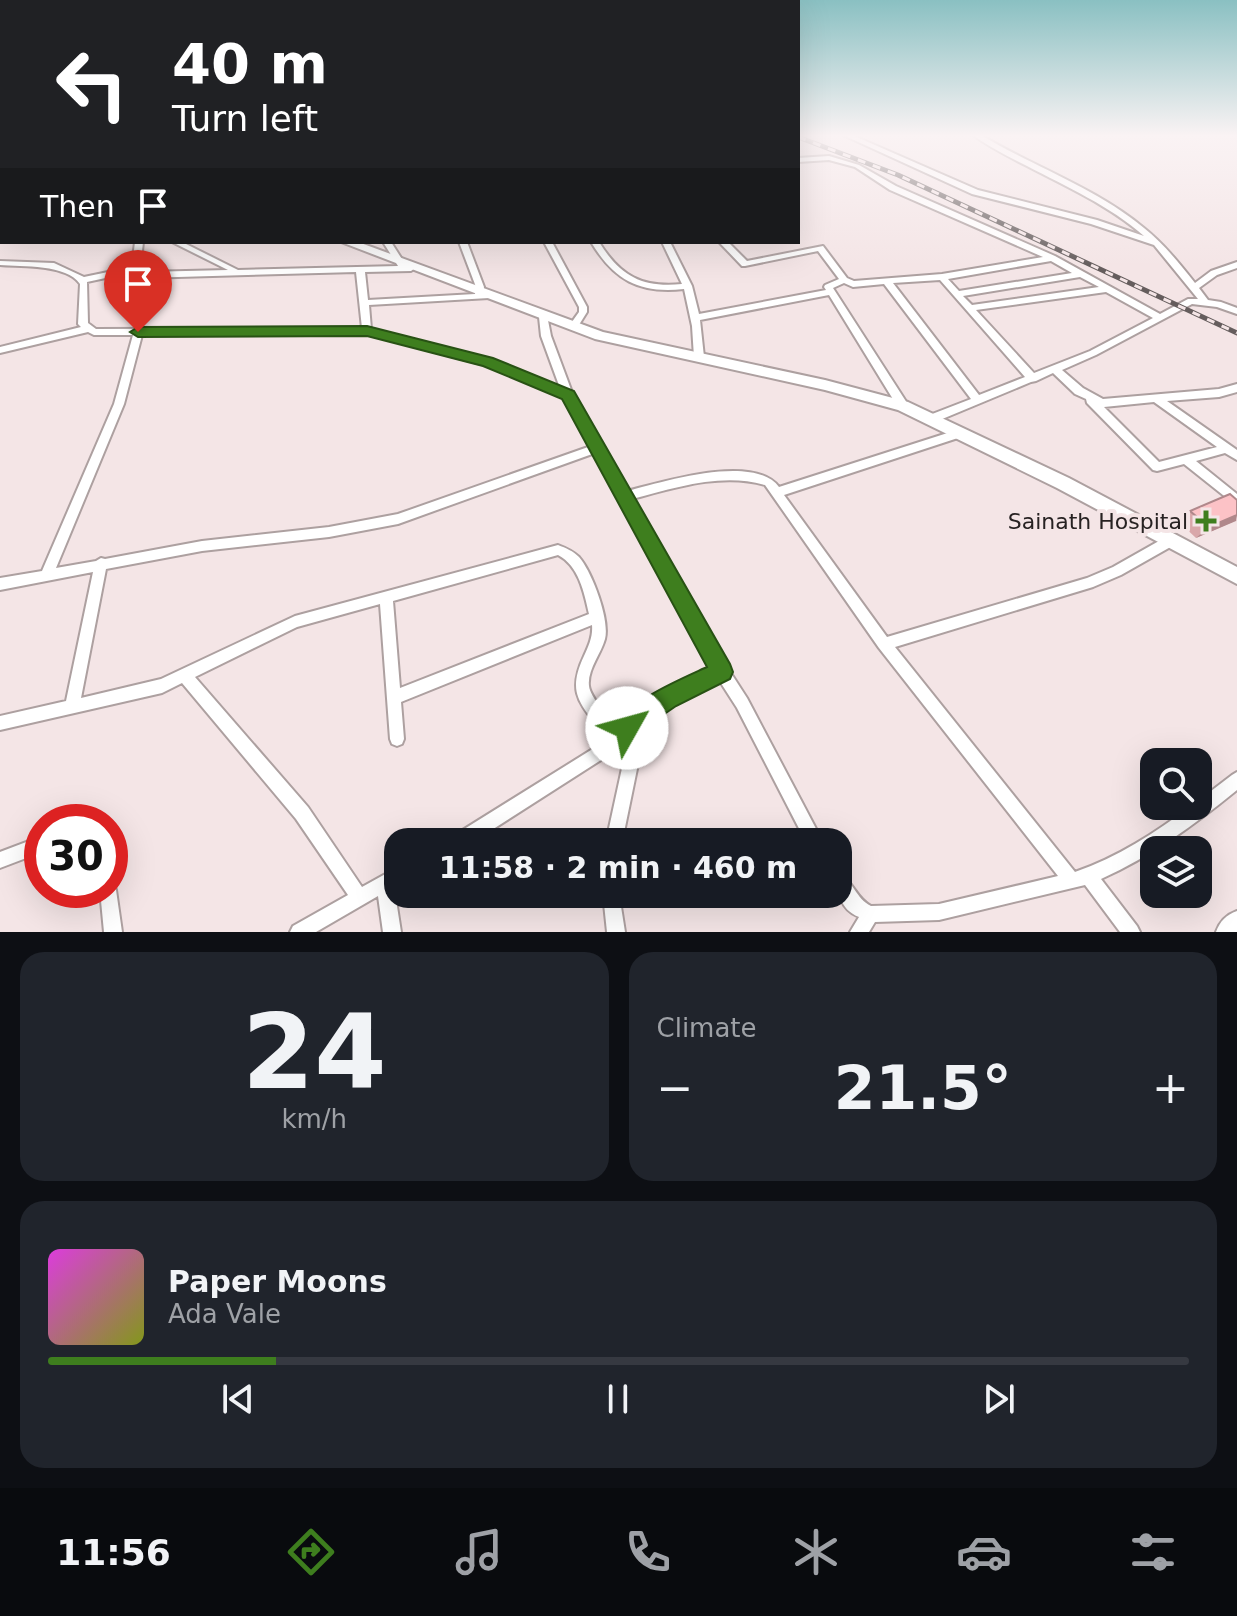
<!DOCTYPE html>
<meta charset="utf-8">
<style>
body{margin:0;font-family:"DejaVu Sans",sans-serif;background:#20242c;color:#f1f3f6;height:100vh;display:flex;flex-direction:column;font-size:30px;white-space:nowrap}
*{box-sizing:border-box;margin:0}
p{font-size:26px;color:#9ea1a6}
.icon{flex:none;width:44px;height:44px;fill:none;stroke:currentColor;stroke-width:2;stroke-linecap:round;stroke-linejoin:round}
.map{position:relative;height:932px;overflow:hidden}
.details{display:flex;flex-direction:column;gap:20px;padding:20px;background:#0d0f14;flex:1}
.details>*{flex:none}
.guide{position:absolute;left:0px;top:0px;width:800px;height:244px;box-shadow:0 8px 32px #0002;background:#202124;color:#fff;overflow:hidden}
.fabs{position:absolute;left:1140px;top:748px;display:grid;gap:16px}
.fabs a{display:grid;place-items:center;width:72px;height:72px;border-radius:16px;background:#171b24;box-shadow:0 8px 32px #0002;font-size:40px}
.speed{position:absolute;left:24px;top:804px;display:flex;gap:16px;font-size:40px;font-weight:700;text-align:center}
.speed>*{display:grid;place-content:center;width:104px;height:104px;border-radius:50%;background:#171b24;box-shadow:0 8px 32px #0002;line-height:1}
.speed .limit{border:12px solid #d22;background:#fff;color:#111}
.pin{position:absolute;display:grid;place-items:center;width:68px;height:68px;color:#fff;margin:-82px -34px;border-radius:50% 50% 50% 0;rotate:-45deg;box-shadow:0 0 8px #0007}
.pin .icon{rotate:45deg}
.me{position:absolute;width:88px;margin:-44px;rotate:52deg;stroke-linejoin:round;filter:drop-shadow(0 0 6px #0008)}
.turn{display:flex;align-items:center;gap:28px;height:168px;padding:0 40px;font-size:36px}
.turn .icon{width:104px;height:104px;stroke-width:2.5}
.turn b{display:block;font-size:56px;line-height:68px}
.then{display:flex;align-items:center;height:76px;padding:0 40px;background:#0003;gap:16px;font-size:30px}
.big{font-size:60px;font-weight:600;line-height:1.1}
.details .tile{flex:1;display:flex;flex-direction:column;justify-content:center;gap:12px;min-width:0;padding:0 28px;border-radius:24px;background:#20242c}
.details .dial{align-items:center;gap:0}
.dial b{font-size:104px;line-height:1}
.song{display:flex;align-items:center;gap:24px}
.cover{width:96px;height:96px;border-radius:12px;background:linear-gradient(135deg,hsl(300 70% 55%),hsl(70 70% 35%))}
.played{height:8px;border-radius:4px;background:linear-gradient(90deg,#3e7e1e 20%,#363941 20%)}
.keys{display:flex;justify-content:space-around;direction:ltr}
.heat{display:flex;justify-content:space-between;align-items:center;font-size:44px;direction:ltr}
.details .tiles{flex:1;display:grid;gap:20px;grid-template-columns:1fr 1fr}
.tile:last-child{grid-column:span 2}
.trip{position:absolute;left:384px;top:828px;width:468px;height:80px;border-radius:24px;background:#171b24;box-shadow:0 8px 32px #0002;font-weight:600;line-height:80px;text-align:center}
.tab-bar{display:flex;height:128px;justify-content:space-around;align-items:center;background:#090b0e;color:#9ea1a6}
.tab-bar .icon{width:56px;height:56px}
.tab-bar .current{color:#3e7e1e}
.tab-bar b{font-size:36px;color:#f1f3f6}
.map>svg:first-child{display:block}
.lines{fill:none;stroke-linecap:round;stroke-linejoin:round}
.street-casing{stroke:#ada0a0;stroke-width:4}
.secondary-casing{stroke:#ada0a0;stroke-width:4}
.street{fill:#fff;fill-rule:evenodd}
.secondary{fill:#fff;fill-rule:evenodd}
.rail-casing{stroke:#655d5d;stroke-width:5}
.rail{stroke:#f4e5e6;stroke-width:3;stroke-dasharray:8;stroke-linecap:butt}
.wall{fill:#d9a7aa}
.shaded-wall{fill:#b0888b}
.building{fill:#fcc2c6;stroke:#b0888b;stroke-width:2}
.route{fill:#3e7e1e;stroke:#285214;stroke-width:2}
.poi-dot{fill:#3e7e1e;stroke:#f4e5e6;stroke-width:3}
.labels{text-anchor:middle;stroke-width:8;stroke-linejoin:round;paint-order:stroke}
.poi-label{font-size:22px;fill:#272222;stroke:#f4e5e6;text-anchor:end}
</style>
<div class="map">
<svg width="1237" height="932" viewBox="0 0 1237 932">
<rect width="100%" height="100%" fill="#f4e5e6"/>
<g class="lines">
<g class="street-casing">
<g id="street">
<path d="M843 135H852L978 190 1097 220 1144 236C1110 206 1067 187 1027 166 1009 157 989 147 973 135H981C1034 167 1096 188 1144 228 1164 244 1179 263 1195 283L1211 271 1237 262V268L1217 275 1199 288 1208 300 1221 302 1237 308V314L1217 307 1192 304 1096 355 1062 370 1083 388 1103 399 1219 389 1237 384V392L1219 397 1167 401 1237 450V460L1225 453 1196 461 1237 494V505L1233 503 1184 464 1157 471 1153 470 1087 403 1086 399 1075 394 1053 373 1036 381 1031 382 935 422H927L926 419 927 416 971 399 884 284 853 287 844 283 833 288 907 403 908 406 903 410 899 409 829 295 700 320 704 357 699 360 694 357 692 326 684 289C639 294 614 280 591 242H599C620 276 642 288 682 284L662 242H670L692 286 699 314 826 290 824 287 825 285 839 279 818 251 745 266H742L719 242H728L747 261 823 246 847 278 854 281 942 274 1043 257 890 190 855 167 829 160 798 162V158L829 156 859 165 896 186 1055 256 1160 314 1188 299H1198L1154 245 1091 224 972 194ZM1051 261 1072 273 959 291 948 279ZM1080 277 1099 287 972 305 963 296ZM940 280 1025 377 979 395 893 283ZM1106 292 1153 318 1090 351 1034 373 976 310ZM1154 402 1217 447 1159 462 1104 407Z"/>
<rect x="0" y="154" width="2" height="4"/>
<path d="M135 242H143L140 269 144 272 228 270 172 242H182L238 270 398 266 383 242H391L405 264 404 266 411 265 415 268 411 271 365 272 368 300 475 294 476 287 459 242H467L484 287 483 293 489 294V298L369 305 371 329 491 360 560 388 541 336 539 317 541 315H547L551 336 573 395 627 491C662 482 754 453 779 487L960 429 964 430 965 433 964 436 784 495 887 637 1087 578 1113 567 1166 537 1170 536 1174 537 1176 541 1174 545 1121 575 1093 587 895 647 1075 872C1118 857 1155 833 1191 806H1198V801L1232 775 1237 772V790C1194 825 1152 856 1101 879L1137 926 1140 932H1120L1085 885 939 920 875 922 869 932H850L859 917C839 909 838 892 838 873 853 880 856 899 871 906L939 904 1058 876 879 648 765 485C722 472 674 488 632 499L727 667 747 698 823 842H806L737 708 719 680 672 703 647 720 622 842H606L629 736 620 745 601 760 473 842H451L453 836 591 750 605 737C583 705 565 696 584 656 589 645 593 636 592 625L401 702 404 739 402 744 397 746 392 744 390 739 380 604 297 627 195 677 308 807 362 887 398 867V884L394 887 401 932H383L378 896 316 932H290L293 926 348 895 296 819 182 683 162 693 0 730V716L66 701 93 572 0 590V578L42 571 114 404 133 335H94L88 332 0 353V347L81 327 78 324 80 284C67 264 22 267 0 265V261L54 263 84 277 132 267ZM133 272 134 275 143 278 356 272 362 328 96 329 88 323 87 282ZM367 334 485 365 564 397 591 446 398 514 329 527 202 541 105 559 101 558 96 561 56 568 124 404 142 335ZM595 453 713 669C675 687 648 700 616 728 609 718 590 697 589 686 587 670 601 654 605 639 610 620 592 572 579 557 573 551 566 548 558 545L295 616 161 679 81 698 106 569 202 551 329 537 398 524ZM558 555C579 566 584 592 589 614L400 688 393 601Z"/>
<polygon points="544,242 552,242 587,307 587,312 577,328 571,328 569,326 579,312 579,307"/>
<polygon points="42,836 42,852 0,868 0,852"/>
<polygon points="110,883 114,884 116,890 122,932 104,932 100,890 110,890"/>
<polygon points="603,894 619,894 625,932 607,932"/>
</g>
</g>
<g class="secondary-casing">
<g id="secondary">
<polygon points="341,242 358,242 603,332 825,380 908,402 1069,478 1237,567 1237,584 1057,488 898,410 825,390 595,339"/>
<path d="M1237 911V932H1216C1220 921 1226 915 1237 911Z"/>
</g>
</g>
<use href="#street" class="street"/>
<use href="#secondary" class="secondary"/>
<g class="rail-casing">
<polyline id="rail" points="798,137 898,175 1237,333"/>
</g>
<use href="#rail" class="rail"/>
</g>
<polygon class="wall" points="1190,511 1237,520 1196,538 1178,521"/>
<polygon class="shaded-wall" points="1237,515 1236,521 1196,538 1209,527"/>
<polygon class="building" points="1230,494 1237,500 1237,515 1209,527 1190,511"/>
<linearGradient id="sky" x2="0" y2="1"><stop stop-color="#8ac0c2"/><stop offset="0.51" stop-color="#faf3f4"/><stop offset="1" stop-color="#faf3f4" stop-opacity="0"/></linearGradient>
<rect width="1237" height="266" fill="url(#sky)"/>
<path class="route" d="M367 326 493 358 574 391 730 664 733 672 730 679 676 706 627 740 619 737 615 728C627 701 681 679 707 667L562 399 483 366 367 336 138 337 130 332 138 327Z"/>
<path class="poi-dot" d="M1202 509h8v8h8v8h-8v8h-8v-8h-8v-8h8z"/>
<g class="labels">
<g class="poi-label">
<text x="1188" y="529">Sainath Hospital</text>
</g>
</g>
</svg>
<div class="fabs">
<a><svg class="icon" aria-label="search" viewBox="0 0 24 24"><circle cx="10" cy="10" r="6"/><path d="M15 15l6 6"/></svg></a>
<a><svg class="icon" aria-label="layers" viewBox="0 0 24 24"><path d="M12 4l9 5-9 5-9-5zM3 14l9 5 9-5"/></svg></a>
</div>
<div class="speed"><div class="limit">30</div></div>
<div class="pin" style="left:138px;top:332px;background:#d93025"><svg class="icon" aria-label="arrive" viewBox="0 0 24 24"><path d="M6 21V4h12l-3 4 3 4H6"/></svg></div>
<svg class="me" style="left:627px;top:728px" viewBox="-20 -20 40 40"><circle r="19" fill="#fff"/><path d="M0-13L10 11 0 6-10 11z" fill="#3e7e1e"/></svg>
<div class="trip">11:58 · 2 min · 460 m</div>
<div class="guide">
<div class="turn"><svg class="icon" aria-label="left" viewBox="0 0 24 24"><path d="M17 20v-9H6M10 6l-5 5 5 5"/></svg><div><b>40 m</b>Turn left</div></div>
<div class="then">Then<svg class="icon" aria-label="arrive" viewBox="0 0 24 24"><path d="M6 21V4h12l-3 4 3 4H6"/></svg></div>
</div>
</div>
<section class="details">
<div class="tiles">
<div class="tile dial"><b>24</b><p>km/h</p></div>
<div class="tile"><p>Climate</p>
<div class="heat"><a>−</a><b class="big">21.5°</b><a>+</a></div>
</div>
<div class="tile">
<div class="song"><i class="cover"></i><div><b>Paper Moons</b><p>Ada Vale</p></div></div>
<div class="played"></div>
<div class="keys"><svg class="icon" aria-label="previous" viewBox="0 0 24 24"><path d="M18 5L8 12l10 7zM5 5v14"/></svg><svg class="icon" aria-label="pause" viewBox="0 0 24 24"><path d="M8 5v14M16 5v14"/></svg><svg class="icon" aria-label="next" viewBox="0 0 24 24"><path d="M6 5l10 7-10 7zM19 5v14"/></svg></div>
</div>
</div>
</section>
<nav class="tab-bar">
<b>11:56</b>
<svg class="icon current" aria-label="directions" viewBox="0 0 24 24"><path d="M12 3l9 9-9 9-9-9zM9 14v-3h6M13 9l2 2-2 2"/></svg>
<svg class="icon" aria-label="music" viewBox="0 0 24 24"><path d="M9 18V5l10-2v13"/><circle cx="6" cy="18" r="3"/><circle cx="16" cy="16" r="3"/></svg>
<svg class="icon" aria-label="phone" viewBox="0 0 24 24"><path d="M5 4h4l2 5-3 2q2 4 5 5l2-3 5 2v4C11 20 4 13 5 4z"/></svg>
<svg class="icon" aria-label="climate" viewBox="0 0 24 24"><path d="M12 3v18M4 7l16 10M4 17L20 7"/></svg>
<svg class="icon" aria-label="car" viewBox="0 0 24 24"><path d="M5 17H2v-5l4-1 3-4h7l3 4 3 1v5h-3M9 17h6M6 11h13"/><circle cx="7" cy="17" r="2"/><circle cx="17" cy="17" r="2"/></svg>
<svg class="icon" aria-label="filters" viewBox="0 0 24 24"><path d="M4 7h16M4 17h16"/><circle cx="9" cy="7" r="2"/><circle cx="15" cy="17" r="2"/></svg>
</nav>
